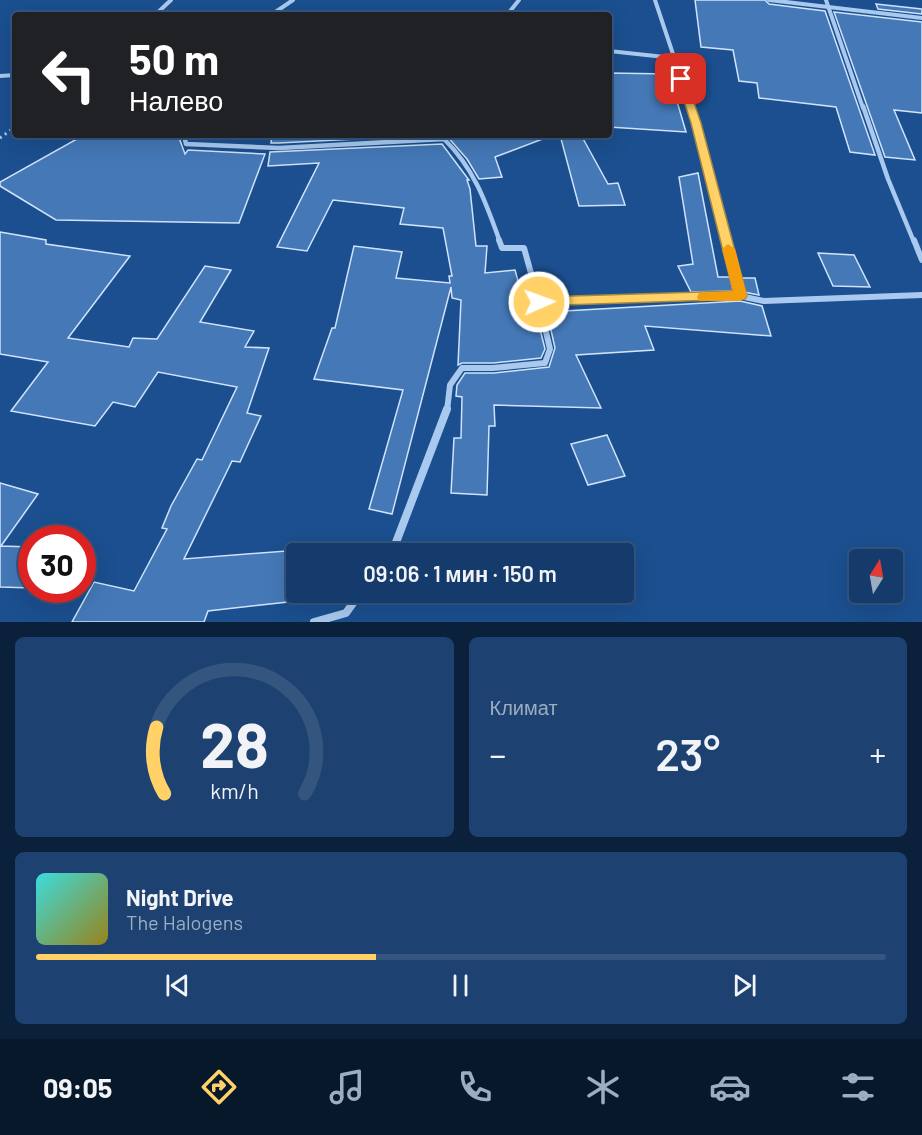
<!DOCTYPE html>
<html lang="ru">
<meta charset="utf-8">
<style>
body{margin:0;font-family:Barlow,sans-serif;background:#1d4271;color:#f1f3f6;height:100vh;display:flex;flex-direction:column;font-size:22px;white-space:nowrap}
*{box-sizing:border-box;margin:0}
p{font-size:20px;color:#9dadc1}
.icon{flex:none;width:33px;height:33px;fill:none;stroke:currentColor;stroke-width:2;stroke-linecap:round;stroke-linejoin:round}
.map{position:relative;height:622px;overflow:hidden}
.side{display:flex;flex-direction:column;gap:15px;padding:15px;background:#0b203b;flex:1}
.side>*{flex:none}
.banner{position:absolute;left:12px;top:12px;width:600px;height:126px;border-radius:6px;box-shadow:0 6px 24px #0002,0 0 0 2px #33557e;background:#202124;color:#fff;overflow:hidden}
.needle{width:39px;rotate:11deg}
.buttons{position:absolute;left:849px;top:549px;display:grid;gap:12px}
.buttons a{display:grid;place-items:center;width:54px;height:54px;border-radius:6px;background:#143b6b;box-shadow:0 6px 24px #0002,0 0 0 2px #33557e;font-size:30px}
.speed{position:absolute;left:18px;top:525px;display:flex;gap:12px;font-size:30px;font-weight:700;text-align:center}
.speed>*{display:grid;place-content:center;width:78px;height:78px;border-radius:50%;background:#143b6b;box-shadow:0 6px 24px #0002,0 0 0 2px #33557e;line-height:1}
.speed .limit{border:9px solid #d22;background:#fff;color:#111}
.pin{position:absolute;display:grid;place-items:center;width:51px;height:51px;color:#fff;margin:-26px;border-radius:12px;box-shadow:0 3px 9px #0006}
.me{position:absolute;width:66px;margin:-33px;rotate:88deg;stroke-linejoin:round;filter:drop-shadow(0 0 4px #0008)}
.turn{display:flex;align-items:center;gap:21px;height:126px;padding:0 18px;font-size:27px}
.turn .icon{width:78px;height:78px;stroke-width:2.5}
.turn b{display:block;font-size:42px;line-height:51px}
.big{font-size:45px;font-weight:600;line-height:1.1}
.side .card{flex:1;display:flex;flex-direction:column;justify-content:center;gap:9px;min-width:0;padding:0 21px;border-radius:9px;background:#1d4271}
.side .dial{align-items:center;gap:0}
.dial svg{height:156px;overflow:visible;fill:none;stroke:#33557e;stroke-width:7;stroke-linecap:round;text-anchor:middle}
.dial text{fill:#f1f3f6;stroke:none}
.song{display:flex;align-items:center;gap:18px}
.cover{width:72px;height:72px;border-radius:9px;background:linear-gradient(135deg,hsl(180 70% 55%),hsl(50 70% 35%))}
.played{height:6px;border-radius:3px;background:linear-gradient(90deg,#ffd166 40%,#33557e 40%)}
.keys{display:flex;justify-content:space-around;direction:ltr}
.heat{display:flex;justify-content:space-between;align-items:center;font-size:33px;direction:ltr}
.side .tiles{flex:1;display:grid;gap:15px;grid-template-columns:1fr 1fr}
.card:last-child{grid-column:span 2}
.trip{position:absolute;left:286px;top:543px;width:348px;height:60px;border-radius:6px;background:#143b6b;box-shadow:0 6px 24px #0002,0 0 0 2px #33557e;font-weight:600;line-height:60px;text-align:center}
.dock{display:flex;height:96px;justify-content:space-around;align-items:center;background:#08182b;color:#9dadc1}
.dock .icon{width:42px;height:42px}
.dock .active{color:#ffd166}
.dock b{font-size:27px;color:#f1f3f6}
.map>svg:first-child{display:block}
.building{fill:#4478b7;stroke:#cfe3fa;stroke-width:1.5}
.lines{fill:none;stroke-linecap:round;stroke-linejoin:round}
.path{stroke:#a9c9ee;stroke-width:3;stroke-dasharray:2 4;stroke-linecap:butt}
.minor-far3{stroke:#a9c9ee;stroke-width:4}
.minor-far2{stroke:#a9c9ee;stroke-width:4.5}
.minor-far1{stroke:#a9c9ee;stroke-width:6}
.minor{stroke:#a9c9ee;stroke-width:8}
.route{fill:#ffd166;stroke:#a68842;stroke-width:1.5}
.slow{fill:#f59e0b}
</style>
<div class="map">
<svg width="922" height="622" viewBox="0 0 922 622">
<rect width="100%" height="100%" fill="#1b4f8f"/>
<g class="building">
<polygon points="695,0 765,0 769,4 825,11 875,155 850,152 836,107 759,98 757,83 739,81 733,50 701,47"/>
<polygon points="876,4 922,9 922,14 878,9"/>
<polygon points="834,12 922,22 922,113 894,110 915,160 885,157"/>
<polygon points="609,73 669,74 686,132 609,127"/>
<polygon points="84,135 178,135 185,154 188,150 265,154 239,223 56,220 0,186 0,182"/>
<polygon points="272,135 435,135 279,143 271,143"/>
<polygon points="446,135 548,135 548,137 495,157 502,177 479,179 467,159"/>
<polygon points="560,135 581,135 608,184 618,183 625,205 579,206"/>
<polygon points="442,144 469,180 467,180 470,189 476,246 487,246 485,273 515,270 527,313 536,313 545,349 541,358 493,363 462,363 458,365 461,300 452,298 451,287 392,514 369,509 403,390 314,379 332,328 335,328 354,246 402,252 396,278 450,283 449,276 452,276 443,228 400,224 404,208 333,200 307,251 277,247 319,163 268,166 270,152"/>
<polygon points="698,173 718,277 730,277 733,291 691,292 678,266 693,264 679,177"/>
<polygon points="0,232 46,240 46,244 130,256 68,338 129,347 133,338 157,339 205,266 231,270 200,322 254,331 245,347 269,348 247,413 261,416 240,462 232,461 184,559 299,550 297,554 297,601 208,611 204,622 72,622 94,582 134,591 167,529 162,528 171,506 197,459 202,460 237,387 158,372 135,407 113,402 95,426 11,411 48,362 0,354"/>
<polygon points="818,253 854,255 870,287 833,286"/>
<polygon points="741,278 755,278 759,295 744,292"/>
<polygon points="740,301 762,306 771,336 645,326 654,350 576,355 601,408 494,405 495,426 489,426 487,495 451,493 454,438 461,438 462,397 456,396 457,385 465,373 494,373 549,367 555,348 547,312"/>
<polygon points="607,435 625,476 588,485 571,444"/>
<polygon points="0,483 38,494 1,546 32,547 32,588 0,587"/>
</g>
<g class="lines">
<polyline class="path" points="0,138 15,127"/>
<g class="minor-far3">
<polyline points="655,0 691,108"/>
<polyline points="769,0 922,18"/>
<polyline points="826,0 863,108"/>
<polyline points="155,15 171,0"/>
<polyline points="271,15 293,0"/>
<polyline points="507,15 519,0"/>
<polyline points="609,51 674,58"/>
<polyline points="0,76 15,75"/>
</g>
<g class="minor-far2">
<polyline points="690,106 726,242"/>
<polyline points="863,106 888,179 914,242"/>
<path d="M184 135 186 144 279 148 444 139C474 168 486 203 500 242"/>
</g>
<g class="minor-far1">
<polyline points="499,240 502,248 524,248 539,302 740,296 764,301 922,295"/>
<polyline points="726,240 740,296"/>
<polyline points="914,240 922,260"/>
<polyline points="447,411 450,385 462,368 493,368 545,363 550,349 539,302"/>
</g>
<g class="minor">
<polyline points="389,554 395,545 447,409"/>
<polyline points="314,622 346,613 361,592"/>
</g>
</g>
<polygon class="route" points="678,77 686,79 701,123 747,296 745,299 534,306 532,302 539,297 733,291 691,123 677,79"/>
<polygon class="slow" points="728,244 735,249 747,296 740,301 699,301 697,297 699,293 733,291 722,249"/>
</svg>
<div class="buttons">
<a><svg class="needle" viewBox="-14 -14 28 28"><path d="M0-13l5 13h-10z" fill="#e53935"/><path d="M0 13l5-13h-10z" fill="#9dadc1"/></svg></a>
</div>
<div class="speed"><div class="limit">30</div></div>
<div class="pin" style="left:681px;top:79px;background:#d93025"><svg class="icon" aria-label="arrive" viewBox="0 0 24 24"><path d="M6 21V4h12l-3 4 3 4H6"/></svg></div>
<svg class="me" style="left:539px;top:302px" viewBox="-20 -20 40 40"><circle r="17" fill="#ffd166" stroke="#fff" stroke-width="3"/><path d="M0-11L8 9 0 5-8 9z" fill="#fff"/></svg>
<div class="trip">09:06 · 1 мин · 150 m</div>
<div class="banner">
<div class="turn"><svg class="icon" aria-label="left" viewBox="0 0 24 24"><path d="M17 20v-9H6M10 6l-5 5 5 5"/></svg><div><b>50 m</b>Налево</div></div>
</div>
</div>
<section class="side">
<div class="tiles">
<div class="card dial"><svg viewBox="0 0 100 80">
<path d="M14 69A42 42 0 1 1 86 69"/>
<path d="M14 69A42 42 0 0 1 10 35" stroke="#ffd166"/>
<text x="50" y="56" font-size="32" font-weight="700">28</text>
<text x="50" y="72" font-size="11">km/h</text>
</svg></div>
<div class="card"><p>Климат</p>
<div class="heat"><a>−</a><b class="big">23°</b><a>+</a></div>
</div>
<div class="card">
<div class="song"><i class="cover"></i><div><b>Night Drive</b><p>The Halogens</p></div></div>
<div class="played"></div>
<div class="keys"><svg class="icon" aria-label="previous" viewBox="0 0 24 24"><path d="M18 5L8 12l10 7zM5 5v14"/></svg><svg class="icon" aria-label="pause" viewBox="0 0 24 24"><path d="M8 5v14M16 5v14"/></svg><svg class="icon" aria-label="next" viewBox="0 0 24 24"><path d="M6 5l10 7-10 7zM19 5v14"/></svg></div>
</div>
</div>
</section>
<nav class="dock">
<b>09:05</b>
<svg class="icon active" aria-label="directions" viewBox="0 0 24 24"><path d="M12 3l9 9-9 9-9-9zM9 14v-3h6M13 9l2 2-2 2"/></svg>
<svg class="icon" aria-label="music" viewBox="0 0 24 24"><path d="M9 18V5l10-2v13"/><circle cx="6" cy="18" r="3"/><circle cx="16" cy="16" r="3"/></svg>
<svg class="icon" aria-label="phone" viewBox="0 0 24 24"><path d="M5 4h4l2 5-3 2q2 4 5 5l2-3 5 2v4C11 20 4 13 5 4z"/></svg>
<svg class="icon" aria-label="climate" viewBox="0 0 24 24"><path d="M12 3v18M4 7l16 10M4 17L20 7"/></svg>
<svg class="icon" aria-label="car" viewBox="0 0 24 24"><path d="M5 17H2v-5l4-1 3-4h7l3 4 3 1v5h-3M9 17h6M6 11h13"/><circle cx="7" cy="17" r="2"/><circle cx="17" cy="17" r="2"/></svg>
<svg class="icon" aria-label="filters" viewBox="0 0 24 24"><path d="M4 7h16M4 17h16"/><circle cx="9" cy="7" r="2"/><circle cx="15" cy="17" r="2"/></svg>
</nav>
